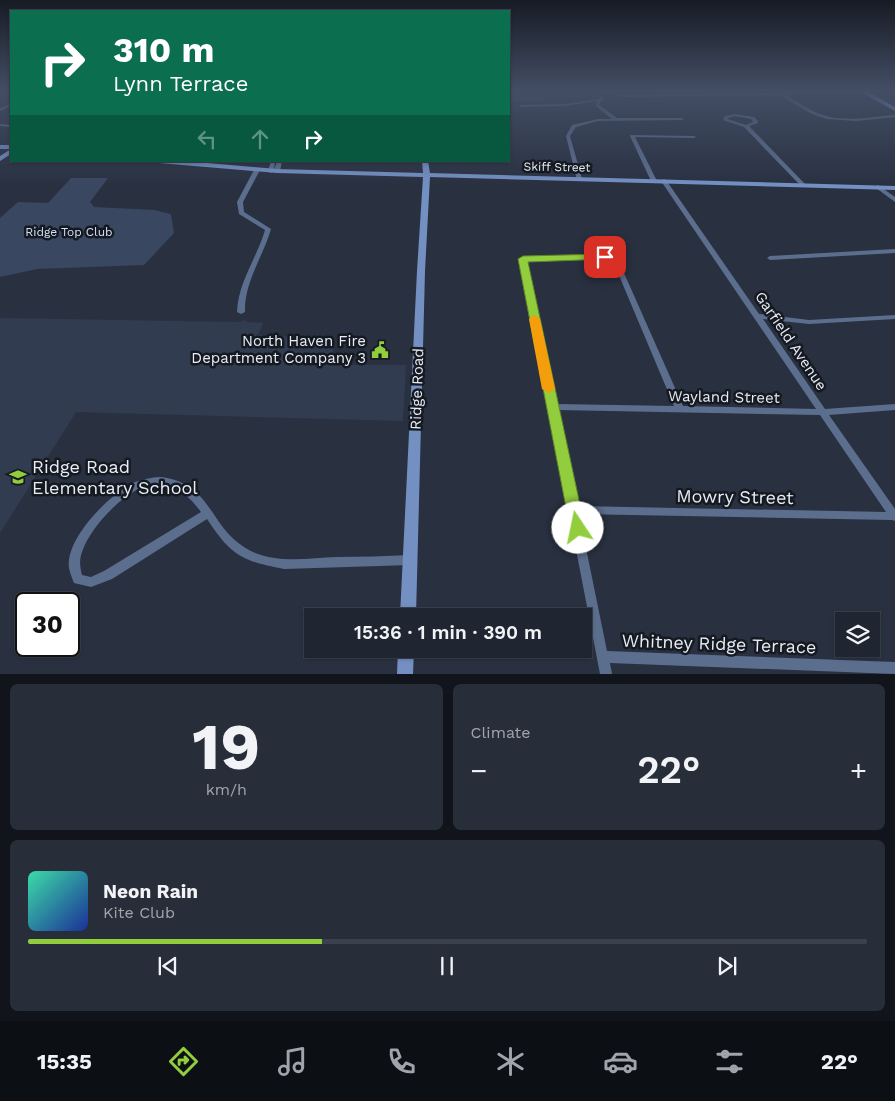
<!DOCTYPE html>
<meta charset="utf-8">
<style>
body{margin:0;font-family:"Work Sans",sans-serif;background:#272d39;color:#f1f3f6;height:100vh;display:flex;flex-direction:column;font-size:19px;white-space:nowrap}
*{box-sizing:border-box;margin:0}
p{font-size:16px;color:#a1a5ab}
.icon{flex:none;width:28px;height:28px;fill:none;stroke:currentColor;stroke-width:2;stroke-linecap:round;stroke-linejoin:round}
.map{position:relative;height:674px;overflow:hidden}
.details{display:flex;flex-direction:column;gap:10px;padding:10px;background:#11141b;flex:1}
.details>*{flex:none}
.top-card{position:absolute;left:10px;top:10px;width:500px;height:152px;border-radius:0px;box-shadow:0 1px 4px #0004,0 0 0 1px #3c424d;background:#0b6e4f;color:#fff;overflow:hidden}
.buttons{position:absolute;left:835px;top:612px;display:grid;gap:10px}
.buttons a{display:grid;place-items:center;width:45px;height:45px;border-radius:0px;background:#1f2531;box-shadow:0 1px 4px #0004,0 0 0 1px #3c424d;font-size:25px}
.speed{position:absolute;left:15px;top:592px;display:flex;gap:10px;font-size:25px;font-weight:700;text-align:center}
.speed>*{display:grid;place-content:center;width:65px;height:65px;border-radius:50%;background:#1f2531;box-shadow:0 1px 4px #0004,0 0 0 1px #3c424d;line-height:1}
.speed .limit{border:2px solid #111;border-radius:8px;background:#fff;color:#111}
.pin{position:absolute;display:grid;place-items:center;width:42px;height:42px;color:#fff;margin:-21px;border-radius:10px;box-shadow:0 2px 8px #0006}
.me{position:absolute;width:55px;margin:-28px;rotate:349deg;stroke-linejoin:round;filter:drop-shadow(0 0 4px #0008)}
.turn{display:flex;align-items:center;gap:18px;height:105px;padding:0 20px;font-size:22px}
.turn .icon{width:65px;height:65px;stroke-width:2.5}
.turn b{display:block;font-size:35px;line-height:42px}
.lanes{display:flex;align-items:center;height:48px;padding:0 20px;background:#0003;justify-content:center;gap:25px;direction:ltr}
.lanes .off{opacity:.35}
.big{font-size:38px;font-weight:600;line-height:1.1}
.details .tile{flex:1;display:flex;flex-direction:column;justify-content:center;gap:8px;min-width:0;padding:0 18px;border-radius:8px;background:#272d39}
.details .dial{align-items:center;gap:0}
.dial b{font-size:65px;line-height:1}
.song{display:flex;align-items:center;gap:15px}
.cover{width:60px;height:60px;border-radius:8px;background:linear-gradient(135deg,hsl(160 70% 55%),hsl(230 70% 35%))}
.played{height:5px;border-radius:2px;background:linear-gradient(90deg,#92cd3e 35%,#3c424d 35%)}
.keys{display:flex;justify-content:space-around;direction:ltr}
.heat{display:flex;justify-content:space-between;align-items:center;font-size:28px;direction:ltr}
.details .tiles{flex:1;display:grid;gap:10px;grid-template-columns:1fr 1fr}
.tile:last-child{grid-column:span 2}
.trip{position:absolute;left:304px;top:608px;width:288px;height:50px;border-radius:0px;background:#1f2531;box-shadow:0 1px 4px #0004,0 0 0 1px #3c424d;font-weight:600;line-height:50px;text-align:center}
.tabs{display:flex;height:80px;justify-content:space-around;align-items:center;background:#0c0f14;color:#a1a5ab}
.tabs .icon{width:35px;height:35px}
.tabs .active{color:#92cd3e}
.tabs b{font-size:22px;color:#f1f3f6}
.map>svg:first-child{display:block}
.built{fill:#313c50}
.green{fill:#3a4760}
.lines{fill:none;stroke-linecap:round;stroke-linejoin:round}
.minor{fill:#5c6e8e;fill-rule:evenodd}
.secondary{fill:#7490c3;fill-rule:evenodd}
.primary{fill:#86a9ec;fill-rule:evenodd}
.route{fill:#92cd3e;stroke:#5f8528}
.slow{fill:#f59e0b}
.labels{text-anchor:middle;stroke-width:5;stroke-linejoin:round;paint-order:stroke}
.far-street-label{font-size:12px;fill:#e7ecf7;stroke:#151920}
.far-park-label{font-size:12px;fill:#d3e1fa;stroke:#151920}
.poi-label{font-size:15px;fill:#e7ecf7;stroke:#151920;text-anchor:end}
.street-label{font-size:15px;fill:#e7ecf7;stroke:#151920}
.near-poi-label{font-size:18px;fill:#e7ecf7;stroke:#151920;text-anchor:start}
.near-street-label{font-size:18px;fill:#e7ecf7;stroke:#151920}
</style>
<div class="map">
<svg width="895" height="674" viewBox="0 0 895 674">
<rect width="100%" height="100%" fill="#293141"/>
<g class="built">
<polygon points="895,91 895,106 868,92 869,91"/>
<polygon points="0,318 238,322 246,320 246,322 263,323 258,335 335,339 331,365 406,365 403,421 76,412 0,533"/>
</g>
<g class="green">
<polygon points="509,90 552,90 552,92 544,101 509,102"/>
<polygon points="71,178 108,178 90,202 94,207 154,210 171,214 174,233 144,265 37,269 0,277 0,218 18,202 48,203"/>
</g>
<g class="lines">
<g class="minor">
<path d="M592 90H601L623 95 864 91 865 93 785 94C796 101 807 109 820 114 843 123 871 117 895 115V117L856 121 827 119 812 114 779 95 623 97Z"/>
<polygon points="601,96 604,97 599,105 617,118 682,118 684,119 682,120 598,121 576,127 570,136 582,179 577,180 566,136 572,125 598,119 612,119 596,106 597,101 565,106 521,107 519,106 521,105 565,104 599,99"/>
<polygon points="11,104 11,106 0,111 0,108"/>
<path d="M735 114 754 117 758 121V123L749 126 805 184V186H801L744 127 723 120 725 116ZM735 116 751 119 753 122 746 125 727 119 728 118Z"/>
<polygon points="0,124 11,125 11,127 0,126"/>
<polygon points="630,135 694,136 696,137 694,138 635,137 657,181 654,183 651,181 630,136"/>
<polygon points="271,161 275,161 274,171 271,173 268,171"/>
<polygon points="277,161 282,161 280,171 277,173 274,171"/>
<path d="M257 168 260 170 243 202 244 212 271 229C263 257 244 282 245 312L241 314 237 312C238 282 257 258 265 230L239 214 237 202 254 170Z"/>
<path d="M664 179 666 180 759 314 809 320 895 315V319L809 324 763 319 825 409 895 404V410L829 415 895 509V521L892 520 579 514 607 651 895 662V674L610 663 612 674H600L520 259 521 258 605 255 620 264 683 406 816 409 661 181ZM604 259 615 266 674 406 556 404 527 261ZM558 410 820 415 886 512 577 506Z"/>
<polygon points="878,185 895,197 895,202 876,188 876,186"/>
<polygon points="895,249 895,253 770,260 767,258 770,256"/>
<path d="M162 477C212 485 209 525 244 547 271 565 307 558 337 557 362 557 386 556 410 555L414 557 415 560 414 563 410 565 284 569C241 561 231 555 207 519L112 579 91 587 74 583C72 578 70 573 69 568 65 538 111 493 135 482 144 479 153 477 162 477ZM159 485C178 486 190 497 201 512L104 571 91 577 82 575C80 567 79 560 82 552 90 528 120 496 143 487 148 486 154 485 159 485Z"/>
</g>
<g class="secondary">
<rect x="0" y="145" width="11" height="4"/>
<polygon points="11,149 11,154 0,161 0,156"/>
<polygon points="156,161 185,161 277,169 423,173 422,161 428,161 430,173 895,186 895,190 430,177 425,271 416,616 400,616 417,271 423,177 277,173 159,163"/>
<polygon points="398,649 414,649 413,674 397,674"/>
</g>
<polygon class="primary" points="857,90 865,90 895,107 895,111"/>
</g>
<linearGradient id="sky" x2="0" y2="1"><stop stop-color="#171b24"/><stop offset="0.49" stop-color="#434e65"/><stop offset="1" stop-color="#434e65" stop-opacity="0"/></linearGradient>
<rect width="895" height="185" fill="url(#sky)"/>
<polygon class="route" points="605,254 610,257 608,259 528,262 585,528 583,533 578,535 572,533 570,528 518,259 523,256"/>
<polygon class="slow" points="534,315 540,319 555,389 549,393 542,389 529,319"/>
<defs>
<g id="civic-bare" transform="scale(1.35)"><path d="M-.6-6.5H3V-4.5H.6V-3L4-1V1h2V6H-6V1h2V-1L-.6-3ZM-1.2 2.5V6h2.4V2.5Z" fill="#92cd3e" stroke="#151920" stroke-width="2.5" paint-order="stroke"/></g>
<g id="school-bare" transform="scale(1.35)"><path d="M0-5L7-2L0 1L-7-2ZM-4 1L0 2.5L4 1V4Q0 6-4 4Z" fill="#92cd3e" stroke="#151920" stroke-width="2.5" paint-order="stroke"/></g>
</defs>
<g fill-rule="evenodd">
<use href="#civic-bare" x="380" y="350"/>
<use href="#school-bare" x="18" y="477"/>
</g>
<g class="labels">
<g class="far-street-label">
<text transform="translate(557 167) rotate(1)" y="4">Skiff Street</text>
</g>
<g class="far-park-label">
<text x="69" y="236">Ridge Top Club</text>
</g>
<g class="poi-label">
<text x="366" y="346">North Haven Fire<tspan x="366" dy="17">Department Company 3</tspan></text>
</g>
<g class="street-label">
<text transform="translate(791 341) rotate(56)" y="5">Garfield Avenue</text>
<text transform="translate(417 389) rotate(-88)" y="5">Ridge Road</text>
<text transform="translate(724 397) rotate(1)" y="5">Wayland Street</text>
</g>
<g class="near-poi-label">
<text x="32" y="473">Ridge Road<tspan x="32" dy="21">Elementary School</tspan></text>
</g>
<g class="near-street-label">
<text transform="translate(735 497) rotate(1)" y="6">Mowry Street</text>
<text transform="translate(719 644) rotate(2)" y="6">Whitney Ridge Terrace</text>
</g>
</g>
</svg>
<div class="buttons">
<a><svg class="icon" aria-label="layers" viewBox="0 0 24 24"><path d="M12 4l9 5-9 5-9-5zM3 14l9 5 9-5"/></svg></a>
</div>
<div class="speed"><div class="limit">30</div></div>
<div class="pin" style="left:605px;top:257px;background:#d93025"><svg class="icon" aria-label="arrive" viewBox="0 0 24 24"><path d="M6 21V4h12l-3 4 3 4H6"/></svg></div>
<svg class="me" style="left:578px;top:528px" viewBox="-20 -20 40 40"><circle r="19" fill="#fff"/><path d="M0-13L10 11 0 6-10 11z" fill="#92cd3e"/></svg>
<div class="trip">15:36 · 1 min · 390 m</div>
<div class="top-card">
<div class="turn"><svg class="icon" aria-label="right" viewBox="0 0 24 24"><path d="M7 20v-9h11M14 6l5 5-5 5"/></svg><div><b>310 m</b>Lynn Terrace</div></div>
<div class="lanes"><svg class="icon off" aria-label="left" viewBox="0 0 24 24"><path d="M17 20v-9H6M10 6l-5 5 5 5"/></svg><svg class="icon off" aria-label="ahead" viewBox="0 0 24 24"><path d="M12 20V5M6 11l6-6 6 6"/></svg><svg class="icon" aria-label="right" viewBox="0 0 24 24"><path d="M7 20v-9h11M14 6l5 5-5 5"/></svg></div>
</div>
</div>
<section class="details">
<div class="tiles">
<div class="tile dial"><b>19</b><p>km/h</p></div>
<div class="tile"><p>Climate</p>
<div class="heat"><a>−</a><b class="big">22°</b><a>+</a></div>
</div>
<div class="tile">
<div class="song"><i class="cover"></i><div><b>Neon Rain</b><p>Kite Club</p></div></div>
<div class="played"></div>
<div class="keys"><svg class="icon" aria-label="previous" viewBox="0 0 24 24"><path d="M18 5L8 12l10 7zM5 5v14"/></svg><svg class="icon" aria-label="pause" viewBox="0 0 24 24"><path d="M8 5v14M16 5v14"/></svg><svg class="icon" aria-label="next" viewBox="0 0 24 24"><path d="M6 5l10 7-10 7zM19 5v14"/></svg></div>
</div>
</div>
</section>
<nav class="tabs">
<b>15:35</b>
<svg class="icon active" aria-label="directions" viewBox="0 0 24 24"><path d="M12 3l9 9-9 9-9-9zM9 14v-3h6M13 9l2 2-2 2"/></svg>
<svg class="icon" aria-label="music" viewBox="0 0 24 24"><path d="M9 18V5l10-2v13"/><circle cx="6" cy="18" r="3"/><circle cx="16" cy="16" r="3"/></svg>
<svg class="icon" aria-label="phone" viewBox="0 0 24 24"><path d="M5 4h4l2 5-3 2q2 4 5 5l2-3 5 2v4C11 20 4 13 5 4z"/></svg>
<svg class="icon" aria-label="climate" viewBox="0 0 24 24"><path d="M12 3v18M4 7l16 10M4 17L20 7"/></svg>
<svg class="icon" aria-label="car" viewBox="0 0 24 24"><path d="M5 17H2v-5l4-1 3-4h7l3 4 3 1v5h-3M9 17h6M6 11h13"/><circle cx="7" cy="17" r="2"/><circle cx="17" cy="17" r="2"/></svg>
<svg class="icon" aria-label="filters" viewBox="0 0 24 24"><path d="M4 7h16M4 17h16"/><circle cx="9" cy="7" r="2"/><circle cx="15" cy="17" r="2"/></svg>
<b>22°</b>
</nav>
